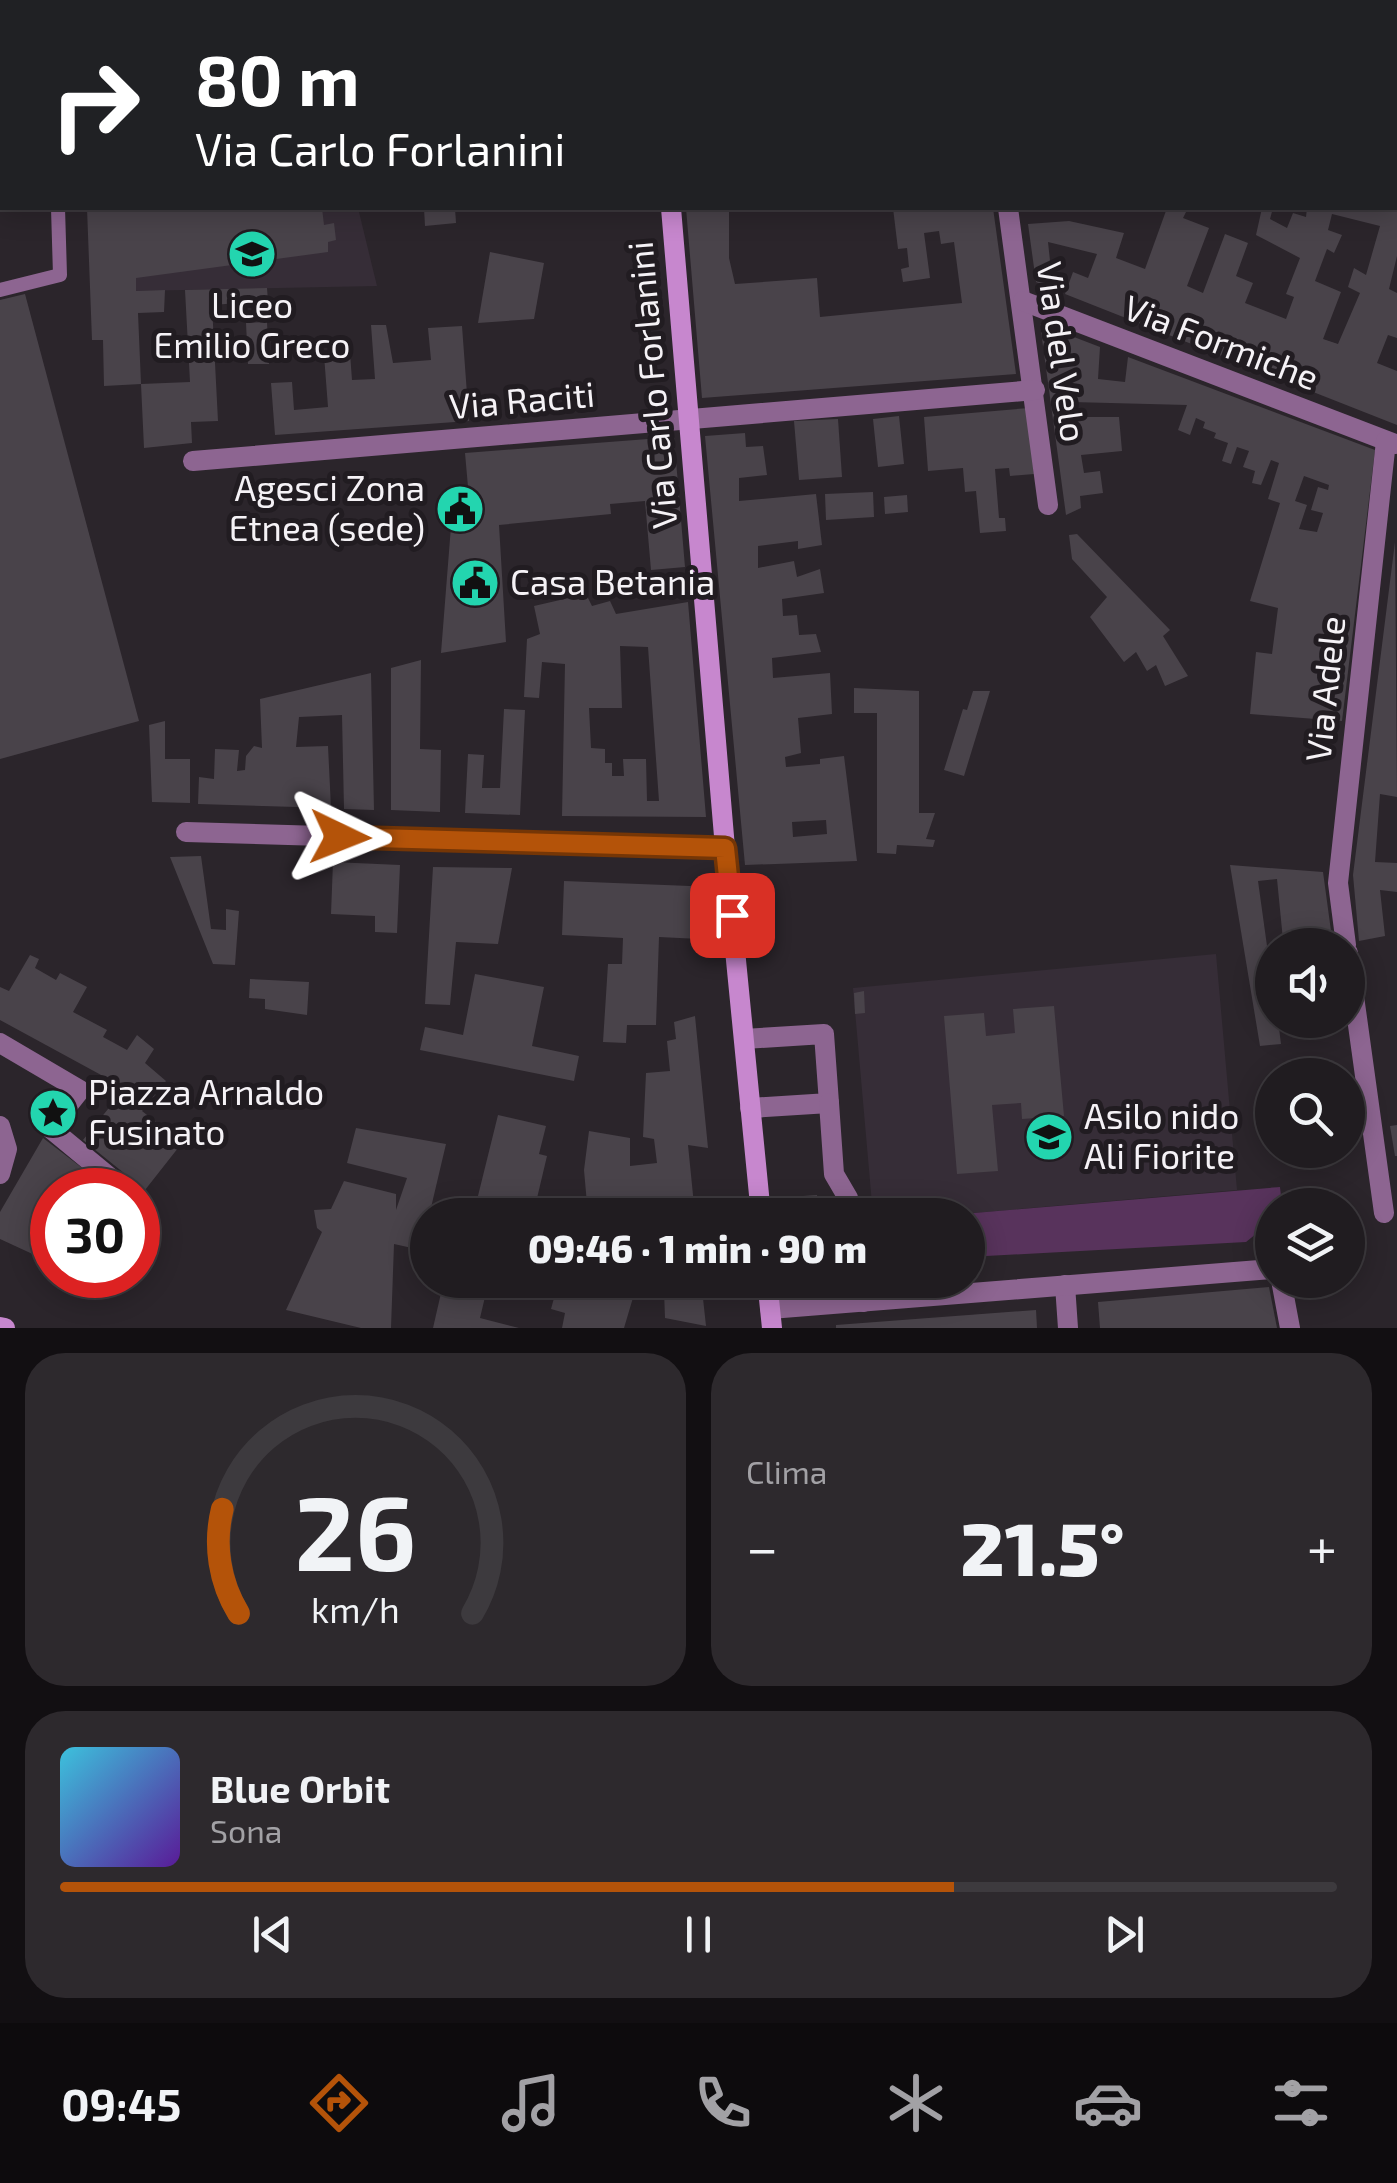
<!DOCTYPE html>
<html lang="it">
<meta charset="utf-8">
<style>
body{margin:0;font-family:"Exo 2",sans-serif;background:#2d292d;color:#f1f3f6;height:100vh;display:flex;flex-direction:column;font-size:38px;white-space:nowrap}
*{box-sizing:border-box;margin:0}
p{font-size:32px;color:#a2a1a5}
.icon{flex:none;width:55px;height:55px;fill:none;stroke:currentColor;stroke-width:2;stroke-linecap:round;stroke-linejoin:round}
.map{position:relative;height:1328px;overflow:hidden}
.panel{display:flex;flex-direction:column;gap:25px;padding:25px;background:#120f12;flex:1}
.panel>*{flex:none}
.guide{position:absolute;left:0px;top:0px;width:1398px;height:210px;box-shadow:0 5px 25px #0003,0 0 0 2px #3d3a3e;background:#202124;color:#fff;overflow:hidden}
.buttons{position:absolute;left:1255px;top:928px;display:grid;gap:20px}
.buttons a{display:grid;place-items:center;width:110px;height:110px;border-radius:50%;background:#201c20;box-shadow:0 5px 25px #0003,0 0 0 2px #3d3a3e;font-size:50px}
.speed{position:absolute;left:30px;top:1168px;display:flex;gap:20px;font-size:50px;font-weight:700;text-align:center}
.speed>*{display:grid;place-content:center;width:130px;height:130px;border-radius:50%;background:#201c20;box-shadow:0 5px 25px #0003,0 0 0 2px #3d3a3e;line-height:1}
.speed .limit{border:15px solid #d22;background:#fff;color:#111}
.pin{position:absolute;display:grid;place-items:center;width:85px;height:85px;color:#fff;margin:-42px;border-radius:20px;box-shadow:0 5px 15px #0006}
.me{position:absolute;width:110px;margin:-55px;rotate:92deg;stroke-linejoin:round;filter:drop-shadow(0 0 8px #0008)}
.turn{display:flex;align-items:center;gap:35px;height:210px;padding:0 30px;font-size:45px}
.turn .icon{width:130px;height:130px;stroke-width:2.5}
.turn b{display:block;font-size:70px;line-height:85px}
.big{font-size:75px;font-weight:800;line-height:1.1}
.panel .tile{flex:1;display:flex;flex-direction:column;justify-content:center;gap:15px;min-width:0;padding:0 35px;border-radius:40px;background:#2d292d}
.panel .dial{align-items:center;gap:0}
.dial svg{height:260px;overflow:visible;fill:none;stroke:#3d3a3e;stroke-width:7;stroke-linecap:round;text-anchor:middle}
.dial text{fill:#f1f3f6;stroke:none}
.song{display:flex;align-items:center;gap:30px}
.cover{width:120px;height:120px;border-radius:15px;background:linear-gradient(135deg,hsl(190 70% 55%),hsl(270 70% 35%))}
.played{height:10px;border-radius:5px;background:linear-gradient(90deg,#b45309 70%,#3d3a3e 70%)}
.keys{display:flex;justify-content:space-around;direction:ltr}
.heat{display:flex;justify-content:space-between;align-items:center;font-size:55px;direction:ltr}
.panel .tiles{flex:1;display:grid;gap:25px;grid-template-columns:1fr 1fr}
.tile:last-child{grid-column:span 2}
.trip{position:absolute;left:410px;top:1198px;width:575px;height:100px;border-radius:50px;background:#201c20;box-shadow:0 5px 25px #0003,0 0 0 2px #3d3a3e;font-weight:800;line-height:100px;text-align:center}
.tab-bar{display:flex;height:160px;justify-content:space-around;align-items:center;background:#0d0b0d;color:#a2a1a5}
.tab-bar .icon{width:70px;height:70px}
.tab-bar .selected{color:#b45309}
.tab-bar b{font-size:45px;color:#f1f3f6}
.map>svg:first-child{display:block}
.built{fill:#362d37}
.green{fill:#58335c}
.building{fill:#49434a;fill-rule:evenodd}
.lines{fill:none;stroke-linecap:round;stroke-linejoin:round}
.lane{stroke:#8d6591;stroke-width:14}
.street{stroke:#8d6591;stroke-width:20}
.secondary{stroke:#c787ce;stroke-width:20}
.route-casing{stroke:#753606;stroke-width:25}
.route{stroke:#b45309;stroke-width:18}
.labels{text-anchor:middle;stroke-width:10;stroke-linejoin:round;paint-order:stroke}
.poi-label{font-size:35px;fill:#f5f2f6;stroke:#211c21;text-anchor:start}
.street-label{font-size:35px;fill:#f5f2f6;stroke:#211c21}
</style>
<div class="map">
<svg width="1397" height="1328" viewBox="0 0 1397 1328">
<rect width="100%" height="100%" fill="#2b252b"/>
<g class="built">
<polygon points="50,0 310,0 311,2 52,2"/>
<polygon points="133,208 358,208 377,286 136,291"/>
<polygon points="1216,954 1237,1190 951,1215 873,1215 853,988"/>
</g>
<polygon class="green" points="1280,1187 1282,1205 1272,1205 1272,1221 1246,1242 968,1257 968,1215 951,1215"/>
<g class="building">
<polygon points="87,208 322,208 324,225 334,223 336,240 328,242 328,252 136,278 136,291 165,290 164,312 138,313 141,384 104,386 103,340 92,340"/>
<polygon points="424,208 455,208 456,223 425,226"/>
<polygon points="686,208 729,208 729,258 735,284 817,278 820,317 962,303 954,242 941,244 939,231 924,233 930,278 903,282 901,269 909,267 907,248 898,249 893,208 993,208 1016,374 702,398"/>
<path d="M1167 208H1188L1183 218 1209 228 1187 286 1203 293 1225 234 1248 243 1236 276 1253 283 1245 303 1286 319 1294 297 1286 294 1300 258 1256 235 1262 208H1273L1270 219 1287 228 1293 213 1306 217 1307 208H1397V256L1389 289 1397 293V338L1388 335 1377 363 1397 371V425L1065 294 1073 272 1088 278 1097 254 1048 242 1053 289 1036 282 1028 224 1069 221 1124 233 1116 258 1145 269ZM1332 214 1380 226 1366 275 1354 268 1348 287 1360 293 1338 344 1323 339 1341 292 1315 281 1327 249 1334 253 1342 235 1328 230Z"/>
<polygon points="490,252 544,263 534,319 478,323"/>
<polygon points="267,288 268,301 212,305 218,421 191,422 192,443 144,448 141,384 190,382 185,290"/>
<polygon points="25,294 139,721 0,759 0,300"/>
<polygon points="267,322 269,364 248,364 246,323"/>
<path d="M1040 324 1100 347 1098 379 1125 382 1128 357 1375 450 1342 721 1250 714 1256 652 1272 654 1278 608 1250 601 1280 503 1268 499 1279 463 1271 460 1261 485 1252 483 1255 471 1243 467 1249 451 1237 447 1231 464 1222 461 1228 443 1214 438 1216 433 1203 428 1205 422 1196 418 1190 435 1178 430 1187 405 1072 402 1075 417H1119L1122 451 1081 455 1084 473 1100 471 1103 493 1080 496 1081 508 1066 515ZM1304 476 1329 485 1328 490 1318 487 1311 510 1323 513 1317 532 1299 529 1307 505 1295 501Z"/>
<polygon points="371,325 386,325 393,363 431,360 428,328 462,326 469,421 275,435 271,383 292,382 294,410 328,407 324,355 350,353 352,380 375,379"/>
<polygon points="1029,408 1034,474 1010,476 1009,468 995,469 999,518 1005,518 1006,531 980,533 976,491 965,492 963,468 928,471 924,417"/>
<polygon points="899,416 904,464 878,467 873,419"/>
<polygon points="838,419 842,477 799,480 794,421"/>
<path d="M745 433 746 447 763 446 767 475 739 478V501L816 494 822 545 798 549V541L758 546V568L794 561 797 577 820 569 824 593 782 599 783 616 797 615 799 635 816 634 821 652 772 658 773 678 830 673 832 714 798 718 801 753 785 757 786 767 820 764V759L844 756 857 861 745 865 705 436ZM826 820 827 834 793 837 792 822Z"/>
<polygon points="674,437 685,567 651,570 645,501 610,504 611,514 499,525 506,642 441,653 453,501 469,498 465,453"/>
<polygon points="873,492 874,517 826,520 825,494"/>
<polygon points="907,495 908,512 885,514 884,497"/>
<polygon points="1077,534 1170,630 1163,636 1188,676 1165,686 1156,665 1147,671 1136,652 1124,662 1090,617 1107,597 1072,559 1069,535"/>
<polygon points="1395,542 1397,797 1380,794 1375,862 1397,863 1397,892 1380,890 1385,936 1359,941 1353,875"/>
<path d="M586 594 592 606 610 601 616 614 688 602 706 817 562 816 565 664 542 662 539 698 524 697 527 639 540 634 534 606ZM620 646 648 647 659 801H647L646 759H623L624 776H612V763H605V749L591 748 589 708H622Z"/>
<polygon points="421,660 420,749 441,750 440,812 391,810 391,668"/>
<polygon points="371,673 374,810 344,809 342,715 299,717 296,747 328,746 331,808 198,804 199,777 214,779 215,749 239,750 237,771 245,770 246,756 254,746 262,748 260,699"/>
<polygon points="854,688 919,691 919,813 935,813 926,839 935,840 933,847 897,845 896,854 877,853 877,713 854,713"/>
<polygon points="973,691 990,691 964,776 944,770 963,709 967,710"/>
<polygon points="504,709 525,710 520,815 465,813 468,754 484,755 482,788 500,788"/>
<polygon points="165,721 165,759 190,759 190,803 152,802 149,725"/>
<polygon points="201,856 211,929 226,930 226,909 239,911 235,965 213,964 170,857"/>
<polygon points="333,862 400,865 397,933 375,932 375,916 331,914"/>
<polygon points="1230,865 1323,872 1331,931 1283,940 1277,879 1258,881 1272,982 1272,1020 1278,1020 1281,1044 1260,1046"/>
<polygon points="433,867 512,868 498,944 456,942 450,1005 425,1004"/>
<polygon points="564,881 715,887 720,940 659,937 656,1025 627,1025 626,1043 603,1042 608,964 622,964 623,938 562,935"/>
<polygon points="30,955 39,959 35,968 56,980 60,973 87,987 73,1012 107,1030 103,1037 127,1050 137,1035 154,1049 145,1063 166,1081 142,1111 182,1143 145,1190 83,1140 125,1088 0,1020 0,987 9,991"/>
<polygon points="475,974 544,987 532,1046 579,1056 574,1081 420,1050 425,1027 463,1035"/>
<polygon points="250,979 309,982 307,1015 265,1009 265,999 249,998"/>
<polygon points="864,991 865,1013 855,1014 854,993"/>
<polygon points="1054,1006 1064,1116 1022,1119 1021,1103 992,1105 998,1171 957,1174 944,1016 984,1013 986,1036 1015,1033 1013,1009"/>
<polygon points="695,1016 708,1148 688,1145 695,1215 588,1215 584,1170 589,1131 630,1138 630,1166 657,1163 654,1139 643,1137 646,1073 670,1071 667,1041 676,1039 674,1022"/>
<polygon points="498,1115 546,1126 539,1154 547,1156 533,1215 503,1215 475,1208"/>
<polygon points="1397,1125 1397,1156 1395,1156 1390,1126"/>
<polygon points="356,1128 446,1144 421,1250 394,1244 391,1328 361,1328 286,1310 322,1232 317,1228 314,1210 331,1209 344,1181 396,1194 396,1210 407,1178 347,1163"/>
<polygon points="43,1138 111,1190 52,1190 52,1263 0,1239 0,1212"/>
<polygon points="817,1195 819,1215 775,1215 774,1198"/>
<polygon points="444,1280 489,1280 480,1318 519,1328 433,1328"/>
<polygon points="559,1280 595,1288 594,1280 701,1280 706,1326 665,1318 664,1291 635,1291 624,1328 562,1328 565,1313 551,1309"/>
<polygon points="1269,1287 1277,1328 1100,1328 1098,1302"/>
<polygon points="1036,1310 1037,1328 836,1328 836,1325"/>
</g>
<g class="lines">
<g class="lane">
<polyline points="30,0 32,2"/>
<polyline points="0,290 60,275 58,208"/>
</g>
<g class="street">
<polyline points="977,0 977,2"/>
<polyline points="871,2 907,0"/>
<polyline points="1395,165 1397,165"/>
<polyline points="1008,208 1048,505"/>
<polyline points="1023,301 1395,444"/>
<polyline points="193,461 1035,390"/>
<polyline points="186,832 725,848"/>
<polyline points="1346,945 1338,883 1386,441"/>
<polyline points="1348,953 1384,1213"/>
<polyline points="744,1039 824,1034 829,1103 750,1108"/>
<polyline points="0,1043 80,1090 50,1128 125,1190"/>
<polyline points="829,1103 834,1174 848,1198 850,1215"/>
<polyline points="0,1126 7,1149 0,1174"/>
<polyline points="138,1200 140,1203"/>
<polyline points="860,1280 863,1302"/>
<polyline points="1281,1280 1290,1328"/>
<polyline points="1065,1285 1068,1328"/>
<polyline points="770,1309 1272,1269"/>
</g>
<g class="secondary">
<polyline points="655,0 655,2"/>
<polyline points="671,208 725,848 761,1215"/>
<polyline points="767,1280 772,1328"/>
<polyline points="0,1327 5,1328"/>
</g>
</g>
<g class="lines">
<g class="route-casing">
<polyline id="route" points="340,837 725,848 732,915"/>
</g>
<use href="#route" class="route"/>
</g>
<defs>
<g id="school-disc" transform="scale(2.5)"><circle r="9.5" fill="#23d5af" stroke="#211c21"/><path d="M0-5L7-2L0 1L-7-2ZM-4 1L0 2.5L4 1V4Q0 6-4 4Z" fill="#111"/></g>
<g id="civic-disc" transform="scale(2.5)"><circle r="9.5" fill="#23d5af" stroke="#211c21"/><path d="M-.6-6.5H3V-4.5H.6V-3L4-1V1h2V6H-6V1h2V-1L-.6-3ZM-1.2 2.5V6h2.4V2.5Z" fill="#111"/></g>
<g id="sight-disc" transform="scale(2.5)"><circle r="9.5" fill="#23d5af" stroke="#211c21"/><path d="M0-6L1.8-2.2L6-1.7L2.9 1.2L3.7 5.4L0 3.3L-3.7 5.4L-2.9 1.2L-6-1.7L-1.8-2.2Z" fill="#111"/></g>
</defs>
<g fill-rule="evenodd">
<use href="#school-disc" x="252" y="254"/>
<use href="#civic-disc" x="460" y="509"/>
<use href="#civic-disc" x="475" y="583"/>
<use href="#sight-disc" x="53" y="1113"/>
<use href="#school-disc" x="1049" y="1137"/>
</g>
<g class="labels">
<g class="poi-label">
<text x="252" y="318" text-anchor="middle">Liceo<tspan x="252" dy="40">Emilio Greco</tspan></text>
<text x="425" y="501" text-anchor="end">Agesci Zona<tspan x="425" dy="40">Etnea (sede)</tspan></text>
<text x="510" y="595">Casa Betania</text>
<text x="88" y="1105">Piazza Arnaldo<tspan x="88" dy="40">Fusinato</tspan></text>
<text x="1084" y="1129">Asilo nido<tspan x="1084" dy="40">Ali Fiorite</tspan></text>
</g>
<g class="street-label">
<text transform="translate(1221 343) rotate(21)" y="12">Via Formiche</text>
<text transform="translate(1061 352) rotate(82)" y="12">Via del Velo</text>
<text transform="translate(653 385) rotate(-95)" y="12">Via Carlo Forlanini</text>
<text transform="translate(522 401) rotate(-5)" y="12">Via Raciti</text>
<text transform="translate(1326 689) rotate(-84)" y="12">Via Adele</text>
</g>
</g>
</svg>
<div class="buttons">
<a><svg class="icon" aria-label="sound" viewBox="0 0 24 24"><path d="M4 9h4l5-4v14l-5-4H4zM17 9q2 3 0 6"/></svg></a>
<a><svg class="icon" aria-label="search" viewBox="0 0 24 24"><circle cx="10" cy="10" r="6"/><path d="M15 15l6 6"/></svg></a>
<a><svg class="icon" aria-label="layers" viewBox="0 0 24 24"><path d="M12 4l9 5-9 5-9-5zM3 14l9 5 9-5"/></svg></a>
</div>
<div class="speed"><div class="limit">30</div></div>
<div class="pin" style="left:732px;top:915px;background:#d93025"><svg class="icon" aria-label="arrive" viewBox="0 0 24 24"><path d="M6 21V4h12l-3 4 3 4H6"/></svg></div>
<svg class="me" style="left:340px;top:837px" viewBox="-20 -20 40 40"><path d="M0-17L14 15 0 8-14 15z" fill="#b45309" stroke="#fff" stroke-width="4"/></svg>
<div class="trip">09:46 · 1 min · 90 m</div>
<div class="guide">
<div class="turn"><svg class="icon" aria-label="right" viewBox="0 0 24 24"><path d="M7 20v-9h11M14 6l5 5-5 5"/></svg><div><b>80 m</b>Via Carlo Forlanini</div></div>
</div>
</div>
<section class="panel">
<div class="tiles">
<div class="tile dial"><svg viewBox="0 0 100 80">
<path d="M14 69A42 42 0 1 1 86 69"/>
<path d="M14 69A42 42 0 0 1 9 37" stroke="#b45309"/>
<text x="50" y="56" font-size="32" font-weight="700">26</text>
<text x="50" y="72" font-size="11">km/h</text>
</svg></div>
<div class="tile"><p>Clima</p>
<div class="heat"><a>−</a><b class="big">21.5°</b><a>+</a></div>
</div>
<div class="tile">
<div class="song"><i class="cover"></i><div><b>Blue Orbit</b><p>Sona</p></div></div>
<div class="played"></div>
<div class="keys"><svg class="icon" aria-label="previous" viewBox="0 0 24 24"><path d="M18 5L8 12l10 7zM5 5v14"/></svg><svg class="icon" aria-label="pause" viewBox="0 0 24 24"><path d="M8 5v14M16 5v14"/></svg><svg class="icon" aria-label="next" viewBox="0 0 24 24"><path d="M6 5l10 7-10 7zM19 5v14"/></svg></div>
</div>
</div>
</section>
<nav class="tab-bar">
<b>09:45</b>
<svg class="icon selected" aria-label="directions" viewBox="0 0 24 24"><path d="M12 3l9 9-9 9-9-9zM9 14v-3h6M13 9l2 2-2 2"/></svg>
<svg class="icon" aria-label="music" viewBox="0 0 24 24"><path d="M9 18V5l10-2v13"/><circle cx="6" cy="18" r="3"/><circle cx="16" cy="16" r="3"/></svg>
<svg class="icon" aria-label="phone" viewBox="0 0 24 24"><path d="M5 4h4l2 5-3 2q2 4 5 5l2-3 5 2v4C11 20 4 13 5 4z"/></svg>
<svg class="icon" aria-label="climate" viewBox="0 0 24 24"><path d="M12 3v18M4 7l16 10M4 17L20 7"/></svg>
<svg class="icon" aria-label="car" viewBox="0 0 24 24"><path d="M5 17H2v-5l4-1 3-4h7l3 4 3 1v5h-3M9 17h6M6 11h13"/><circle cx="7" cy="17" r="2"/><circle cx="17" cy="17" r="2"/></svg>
<svg class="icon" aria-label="filters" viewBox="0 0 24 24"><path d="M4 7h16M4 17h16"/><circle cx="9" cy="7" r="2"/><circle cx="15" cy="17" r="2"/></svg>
</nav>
